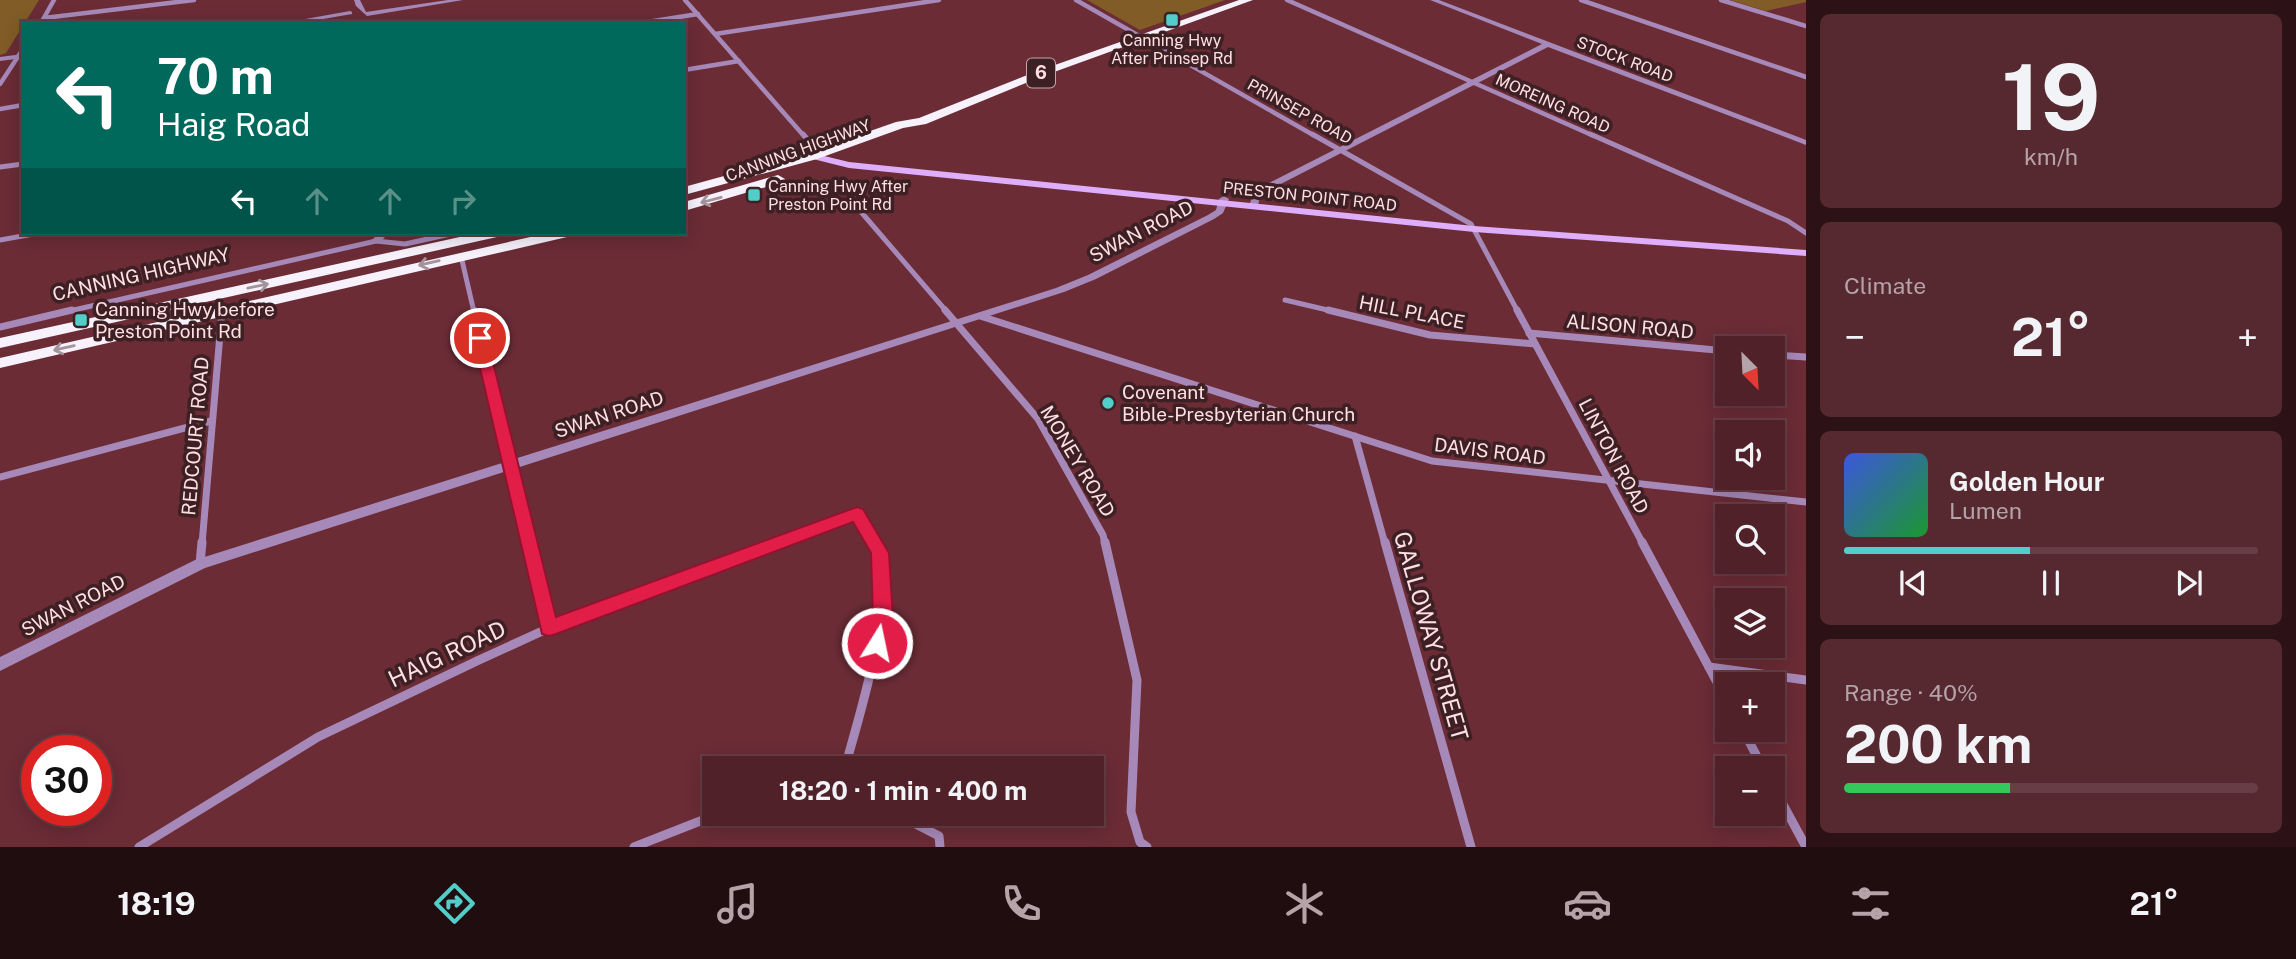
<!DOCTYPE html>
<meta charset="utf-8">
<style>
body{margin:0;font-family:"Public Sans",sans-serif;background:#562930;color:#f1f3f6;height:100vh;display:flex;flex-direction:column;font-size:26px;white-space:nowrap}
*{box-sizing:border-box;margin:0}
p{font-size:23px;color:#b4a3a8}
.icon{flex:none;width:38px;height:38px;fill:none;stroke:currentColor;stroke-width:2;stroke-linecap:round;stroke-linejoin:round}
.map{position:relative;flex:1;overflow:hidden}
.drawer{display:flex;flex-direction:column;gap:14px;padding:14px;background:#2c1216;width:490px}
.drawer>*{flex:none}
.top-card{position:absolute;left:21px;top:21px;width:665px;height:214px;border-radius:0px;box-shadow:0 4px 18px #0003,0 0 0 2px #673e45;background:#00695c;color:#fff;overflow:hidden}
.needle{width:46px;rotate:156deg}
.controls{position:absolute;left:1715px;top:336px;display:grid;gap:14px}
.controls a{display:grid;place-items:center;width:70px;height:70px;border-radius:0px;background:#502128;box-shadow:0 4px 18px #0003,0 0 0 2px #673e45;font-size:35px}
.speed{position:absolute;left:21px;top:735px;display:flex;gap:14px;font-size:35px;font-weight:700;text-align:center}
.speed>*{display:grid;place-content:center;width:91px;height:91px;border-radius:50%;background:#502128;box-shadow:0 4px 18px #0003,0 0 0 2px #673e45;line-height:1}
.speed .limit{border:10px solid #d22;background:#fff;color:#111}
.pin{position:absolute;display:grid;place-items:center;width:60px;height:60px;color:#fff;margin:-30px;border:4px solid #fff;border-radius:50%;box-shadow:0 2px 7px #0007}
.me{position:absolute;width:77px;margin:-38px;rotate:10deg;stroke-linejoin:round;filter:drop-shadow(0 0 5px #0008)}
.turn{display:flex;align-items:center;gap:24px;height:147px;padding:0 21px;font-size:32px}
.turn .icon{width:91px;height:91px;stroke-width:2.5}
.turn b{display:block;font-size:49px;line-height:60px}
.lanes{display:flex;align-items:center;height:66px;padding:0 21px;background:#0003;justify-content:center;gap:35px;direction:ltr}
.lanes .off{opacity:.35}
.big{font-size:52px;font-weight:700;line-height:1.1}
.drawer .tile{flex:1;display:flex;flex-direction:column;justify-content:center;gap:10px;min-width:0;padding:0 24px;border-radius:10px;background:#562930}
.drawer .dial{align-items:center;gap:0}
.dial b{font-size:91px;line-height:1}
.song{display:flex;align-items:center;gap:21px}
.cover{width:84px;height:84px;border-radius:10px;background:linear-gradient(135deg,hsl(230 70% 55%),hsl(130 70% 35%))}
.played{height:7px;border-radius:4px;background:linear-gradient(90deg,#53cdca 45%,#673e45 45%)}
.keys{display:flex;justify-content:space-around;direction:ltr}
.heat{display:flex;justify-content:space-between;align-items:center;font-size:38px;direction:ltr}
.charge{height:10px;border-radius:5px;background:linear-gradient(90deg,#34c759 40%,#673e45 0)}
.trip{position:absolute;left:702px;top:756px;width:402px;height:70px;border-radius:0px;background:#502128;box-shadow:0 4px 18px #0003,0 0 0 2px #673e45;font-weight:700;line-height:70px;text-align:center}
.menu{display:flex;height:112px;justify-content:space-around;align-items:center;background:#200d10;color:#b4a3a8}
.menu .icon{width:49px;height:49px}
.menu .current{color:#53cdca}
.menu b{font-size:32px;color:#f1f3f6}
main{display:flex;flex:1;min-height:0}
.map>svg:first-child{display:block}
.green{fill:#825c26}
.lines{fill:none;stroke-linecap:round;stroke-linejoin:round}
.minor-far3{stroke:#a789b9;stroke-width:4.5}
.minor-far2{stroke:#a789b9;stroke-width:5}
.minor-far1{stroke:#a789b9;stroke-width:7}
.minor{stroke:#a789b9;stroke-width:9}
.tertiary{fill:#a789b9;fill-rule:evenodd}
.secondary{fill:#dfaefb;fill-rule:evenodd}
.trunk{fill:#f7f1fb;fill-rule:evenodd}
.oneway{stroke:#a3939a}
.route{fill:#e11d48;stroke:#92132f;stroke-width:2}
.poi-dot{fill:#53cdca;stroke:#3d2023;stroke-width:2.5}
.labels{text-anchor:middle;stroke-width:7;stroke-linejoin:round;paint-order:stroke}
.far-poi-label{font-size:16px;fill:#ffdfe1;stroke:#3d2023}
.far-street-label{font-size:16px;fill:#ffdfe1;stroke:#3d2023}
.shield{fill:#3d2023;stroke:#c5a6a8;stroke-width:2}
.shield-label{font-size:18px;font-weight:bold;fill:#ffdfe1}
.street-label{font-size:19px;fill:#ffdfe1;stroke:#3d2023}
.poi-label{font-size:19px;fill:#ffdfe1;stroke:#3d2023;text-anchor:start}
.near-street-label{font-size:23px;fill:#ffdfe1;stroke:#3d2023}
</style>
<main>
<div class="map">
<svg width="1806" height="847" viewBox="0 0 1806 847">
<rect width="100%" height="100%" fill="#6b2c36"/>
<g class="green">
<polygon points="0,0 39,0 6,53 0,55"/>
<polygon points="1087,0 1225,0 1140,30"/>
<polygon points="1730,0 1806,0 1806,2 1766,11"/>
</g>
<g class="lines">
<g class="minor-far3">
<polyline points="685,0 804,136"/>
<polyline points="1076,0 1315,136"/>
<polyline points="1287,0 1594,136"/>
<polyline points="1581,0 1806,77"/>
<polyline points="1721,0 1806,26"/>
<polyline points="44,18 194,0"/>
<polyline points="41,23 54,0"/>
<polyline points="641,23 698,14"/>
<polyline points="715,34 939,0"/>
<polyline points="684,70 739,61"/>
<polyline points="0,84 23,49"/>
<polyline points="0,109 23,105"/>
</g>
<g class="minor-far2">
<polyline points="803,134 809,141"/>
<polyline points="1312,134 1471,224 1518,312"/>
<polyline points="1590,134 1788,221 1806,233"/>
<polyline points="0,167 23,164"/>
<polyline points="850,199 947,312"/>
<polyline points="0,240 39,233"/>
<polyline points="461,256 474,312"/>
<polyline points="1285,300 1336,312"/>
<polyline points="65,312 376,241 405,244 455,233"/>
</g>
<g class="minor-far1">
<polyline points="474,310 529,544"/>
<polyline points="945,310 1038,419 1103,535 1105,544"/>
<polyline points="1328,310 1430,335 1535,344"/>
<polyline points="1517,310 1643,544"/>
<polyline points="980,316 1432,461 1806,502"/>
<polyline points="0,327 72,310"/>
<polyline points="1529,333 1727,351"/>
<polyline points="1773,355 1806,357"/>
<polyline points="1355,436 1385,544"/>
<polyline points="0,477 211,421"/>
<polyline points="202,544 222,311"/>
<polyline points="774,544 857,513 875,544"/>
</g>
<g class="minor">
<polyline points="529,542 549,628"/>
<polyline points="1105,542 1137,680 1131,812 1140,842 1147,847"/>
<polyline points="1385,542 1471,847"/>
<polyline points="1642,542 1727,701"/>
<polyline points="200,564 202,542"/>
<polyline points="1709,667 1806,680"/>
<polyline points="1743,730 1763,768"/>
<path d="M845 768C859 714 901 590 874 542"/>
<polyline points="1773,786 1806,847"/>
<polyline points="874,814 910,821 939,836 940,847"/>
<polyline points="139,847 318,737 479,660 549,628 779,542"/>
<polyline points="634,847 713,816 736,814"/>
</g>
<g class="tertiary">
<polygon points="354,0 360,0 366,12 448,0 463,0 367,16 356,6"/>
<polygon points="1430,0 1439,0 1806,140 1806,145 1548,47 1267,191 1261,195 1257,208 1251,208 1249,206 1253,194 1261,187 1542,44"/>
<polygon points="350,11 352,12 352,14 300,23 283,23"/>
<polygon points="23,54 23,58 0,61 0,57"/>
<polygon points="1224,196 1229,199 1223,213 1214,219 1096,279 1064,292 205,568 0,671 0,657 195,560 1056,288 1088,275 1208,215 1216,210 1219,199"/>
<polygon points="379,233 389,233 379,243 373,243 371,241"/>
</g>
<polygon class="secondary" points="812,153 849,162 1474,226 1806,250 1806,256 1474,232 849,168 809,158 809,154"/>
<g class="trunk">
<polygon points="1239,0 1253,0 1043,76 926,124 903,128 817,159 684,195 684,187 807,153 896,122 919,118 1035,72"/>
<polygon points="778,175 785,179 783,182 684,211 684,202"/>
<polygon points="478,233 504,233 497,237 0,348 0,338"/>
<polygon points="548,233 574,233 567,237 0,368 0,358"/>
</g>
</g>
<defs><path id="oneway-shaft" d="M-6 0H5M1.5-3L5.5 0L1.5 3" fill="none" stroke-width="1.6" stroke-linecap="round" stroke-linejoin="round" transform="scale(1.75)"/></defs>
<g class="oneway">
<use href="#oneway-shaft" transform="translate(711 200) rotate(165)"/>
<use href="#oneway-shaft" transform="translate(429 263) rotate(167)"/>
<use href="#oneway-shaft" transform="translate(258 286) rotate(-12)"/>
<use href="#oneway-shaft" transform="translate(64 348) rotate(167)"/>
</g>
<polygon class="route" points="480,334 487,338 556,617 857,507 863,509 889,553 893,618 884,649 877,651 870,649 867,643 873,618 871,553 853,522 556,634 549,636 542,634 473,338"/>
<g class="poi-dot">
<rect x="1165" y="13" width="14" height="14" rx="3.5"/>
<rect x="747" y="188" width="14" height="14" rx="3.5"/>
<rect x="74" y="313" width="14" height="14" rx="3.5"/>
<circle cx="1108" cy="403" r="7"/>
</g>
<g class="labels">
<g class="far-poi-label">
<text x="1172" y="46">Canning Hwy<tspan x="1172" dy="18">After Prinsep Rd</tspan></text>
<text x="768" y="192" text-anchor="start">Canning Hwy After<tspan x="768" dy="18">Preston Point Rd</tspan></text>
</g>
<g class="far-street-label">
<text transform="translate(1625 59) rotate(21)" y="6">STOCK ROAD</text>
<text transform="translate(1553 103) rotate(24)" y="6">MOREING ROAD</text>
<text transform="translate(1300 111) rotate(29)" y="6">PRINSEP ROAD</text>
<text transform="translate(798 150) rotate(-20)" y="6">CANNING HIGHWAY</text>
<text transform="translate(1310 196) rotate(6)" y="6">PRESTON POINT ROAD</text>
</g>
<rect class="shield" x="1027" y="58.5" width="28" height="29" rx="5"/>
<g class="shield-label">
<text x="1041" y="79">6</text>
</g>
<g class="street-label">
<text transform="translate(1141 231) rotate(-27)" y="7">SWAN ROAD</text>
<text transform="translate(141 274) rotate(-13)" y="7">CANNING HIGHWAY</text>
<text transform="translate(1412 312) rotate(11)" y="7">HILL PLACE</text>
<text transform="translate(1630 326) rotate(5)" y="7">ALISON ROAD</text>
<text transform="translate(609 414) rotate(-18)" y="7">SWAN ROAD</text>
<text transform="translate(195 436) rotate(-85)" y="7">REDCOURT ROAD</text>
<text transform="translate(1490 451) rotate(7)" y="7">DAVIS ROAD</text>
<text transform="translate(1614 456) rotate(62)" y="7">LINTON ROAD</text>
<text transform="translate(1078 461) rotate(59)" y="7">MONEY ROAD</text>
<text transform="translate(73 605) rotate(-27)" y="7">SWAN ROAD</text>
</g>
<g class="poi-label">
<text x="95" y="316">Canning Hwy before<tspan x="95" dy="22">Preston Point Rd</tspan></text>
<text x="1122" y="399">Covenant<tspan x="1122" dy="22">Bible-Presbyterian Church</tspan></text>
</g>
<g class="near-street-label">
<text transform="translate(1431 636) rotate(74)" y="8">GALLOWAY STREET</text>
<text transform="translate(447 654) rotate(-25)" y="8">HAIG ROAD</text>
</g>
</g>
</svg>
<div class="controls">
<a><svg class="needle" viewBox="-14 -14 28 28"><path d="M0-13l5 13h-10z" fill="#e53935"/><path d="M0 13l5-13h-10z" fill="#b4a3a8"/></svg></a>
<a><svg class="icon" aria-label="sound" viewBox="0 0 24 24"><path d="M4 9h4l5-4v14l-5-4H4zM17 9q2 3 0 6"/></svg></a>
<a><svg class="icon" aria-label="search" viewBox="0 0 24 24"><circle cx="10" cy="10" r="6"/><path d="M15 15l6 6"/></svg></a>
<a><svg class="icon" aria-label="layers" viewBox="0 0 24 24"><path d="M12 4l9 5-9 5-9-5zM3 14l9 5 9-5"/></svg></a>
<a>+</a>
<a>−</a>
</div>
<div class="speed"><div class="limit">30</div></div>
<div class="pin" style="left:480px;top:338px;background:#d93025"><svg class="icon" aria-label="arrive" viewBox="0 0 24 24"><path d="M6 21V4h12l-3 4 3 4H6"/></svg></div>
<svg class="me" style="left:877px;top:643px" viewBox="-20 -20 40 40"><circle r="17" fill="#e11d48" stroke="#fff" stroke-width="3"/><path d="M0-11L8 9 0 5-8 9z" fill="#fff"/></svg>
<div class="trip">18:20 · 1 min · 400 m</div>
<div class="top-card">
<div class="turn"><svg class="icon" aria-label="left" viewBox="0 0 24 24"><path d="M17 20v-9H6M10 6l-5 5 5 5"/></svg><div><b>70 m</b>Haig Road</div></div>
<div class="lanes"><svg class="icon" aria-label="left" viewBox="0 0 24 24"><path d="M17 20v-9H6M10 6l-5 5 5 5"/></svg><svg class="icon off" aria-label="ahead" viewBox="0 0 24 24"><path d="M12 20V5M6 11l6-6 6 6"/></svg><svg class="icon off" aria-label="ahead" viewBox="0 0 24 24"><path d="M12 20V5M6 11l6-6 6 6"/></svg><svg class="icon off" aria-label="right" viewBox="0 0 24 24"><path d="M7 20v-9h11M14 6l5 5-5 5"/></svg></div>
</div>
</div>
<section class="drawer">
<div class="tile dial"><b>19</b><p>km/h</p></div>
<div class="tile"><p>Climate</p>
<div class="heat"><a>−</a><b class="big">21°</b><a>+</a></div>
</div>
<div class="tile">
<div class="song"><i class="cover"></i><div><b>Golden Hour</b><p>Lumen</p></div></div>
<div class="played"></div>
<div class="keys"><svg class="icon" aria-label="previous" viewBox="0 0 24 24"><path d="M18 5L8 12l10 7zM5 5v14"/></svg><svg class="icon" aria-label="pause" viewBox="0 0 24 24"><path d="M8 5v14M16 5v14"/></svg><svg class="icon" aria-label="next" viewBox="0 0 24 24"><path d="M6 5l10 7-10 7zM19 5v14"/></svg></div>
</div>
<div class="tile"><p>Range · 40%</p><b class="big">200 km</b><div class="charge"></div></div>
</section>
</main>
<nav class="menu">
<b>18:19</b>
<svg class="icon current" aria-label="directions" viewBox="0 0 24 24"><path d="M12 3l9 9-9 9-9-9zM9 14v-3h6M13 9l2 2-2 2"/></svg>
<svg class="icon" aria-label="music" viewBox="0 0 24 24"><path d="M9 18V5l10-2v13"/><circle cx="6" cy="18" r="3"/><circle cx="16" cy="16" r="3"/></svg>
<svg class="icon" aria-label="phone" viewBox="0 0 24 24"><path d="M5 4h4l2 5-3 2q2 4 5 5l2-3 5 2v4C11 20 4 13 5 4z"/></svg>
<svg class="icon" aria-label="climate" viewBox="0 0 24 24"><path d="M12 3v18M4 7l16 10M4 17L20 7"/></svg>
<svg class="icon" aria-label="car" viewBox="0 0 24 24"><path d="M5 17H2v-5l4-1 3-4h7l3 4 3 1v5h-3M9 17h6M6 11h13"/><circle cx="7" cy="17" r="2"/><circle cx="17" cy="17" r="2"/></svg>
<svg class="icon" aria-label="filters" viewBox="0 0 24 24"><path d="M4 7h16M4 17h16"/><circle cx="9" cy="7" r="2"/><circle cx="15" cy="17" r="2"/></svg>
<b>21°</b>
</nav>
